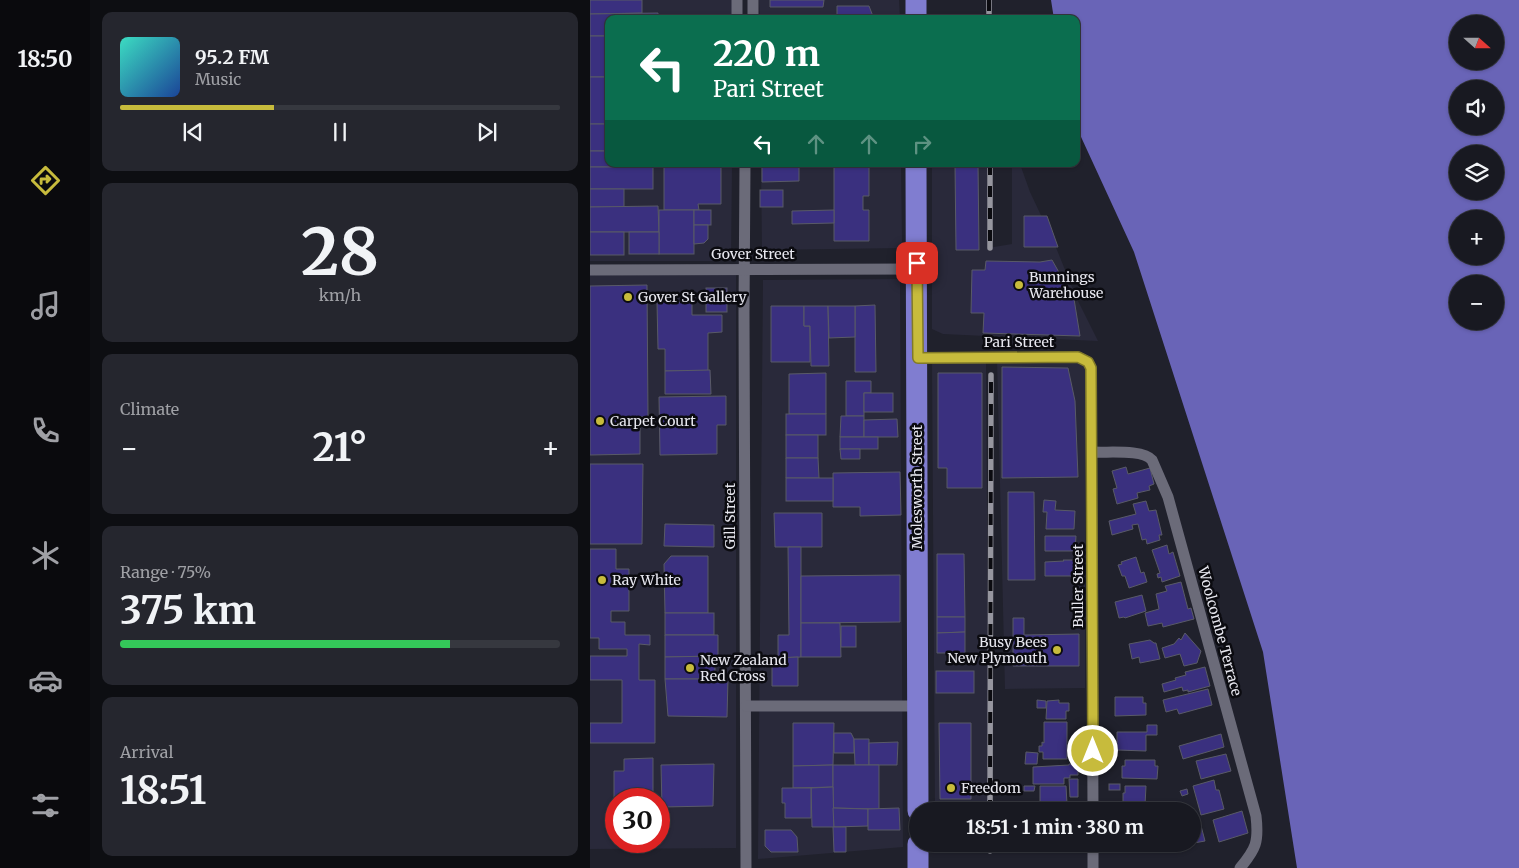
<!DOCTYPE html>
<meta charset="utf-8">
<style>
body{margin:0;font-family:Merriweather,serif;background:#25262e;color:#f1f3f6;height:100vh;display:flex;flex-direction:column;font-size:19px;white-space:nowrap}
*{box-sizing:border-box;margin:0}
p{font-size:16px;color:#9fa0a5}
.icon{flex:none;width:28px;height:28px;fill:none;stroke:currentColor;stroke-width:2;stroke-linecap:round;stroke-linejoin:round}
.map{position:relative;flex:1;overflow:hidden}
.panel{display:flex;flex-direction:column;gap:12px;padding:12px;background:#0d0e12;width:500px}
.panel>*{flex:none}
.banner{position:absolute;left:15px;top:15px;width:475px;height:152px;border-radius:10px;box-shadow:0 1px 4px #0004,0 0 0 1px #36383f;background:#0b6e4f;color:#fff;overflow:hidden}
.needle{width:32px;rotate:111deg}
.controls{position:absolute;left:859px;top:15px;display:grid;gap:10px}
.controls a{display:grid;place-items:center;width:55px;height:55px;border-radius:50%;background:#181921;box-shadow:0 1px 4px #0004,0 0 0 1px #36383f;font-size:25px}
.speed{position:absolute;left:15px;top:788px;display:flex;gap:10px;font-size:25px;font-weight:700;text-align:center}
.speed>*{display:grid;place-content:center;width:65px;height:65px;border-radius:50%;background:#181921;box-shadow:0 1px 4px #0004,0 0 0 1px #36383f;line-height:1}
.speed .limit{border:8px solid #d22;background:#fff;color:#111}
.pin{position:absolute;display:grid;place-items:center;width:42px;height:42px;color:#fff;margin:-21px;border-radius:10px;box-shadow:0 2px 8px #0006}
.me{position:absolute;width:55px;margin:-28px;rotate:0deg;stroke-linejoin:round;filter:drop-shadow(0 0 4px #0008)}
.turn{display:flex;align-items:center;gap:18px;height:105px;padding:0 25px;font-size:22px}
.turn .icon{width:65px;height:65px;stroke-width:2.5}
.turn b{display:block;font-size:35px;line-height:42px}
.lanes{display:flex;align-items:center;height:48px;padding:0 25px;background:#0003;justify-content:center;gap:25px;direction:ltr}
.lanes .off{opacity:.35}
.big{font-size:38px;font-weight:700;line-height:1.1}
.panel .card{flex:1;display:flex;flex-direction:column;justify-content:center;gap:8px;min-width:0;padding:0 18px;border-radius:10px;background:#25262e}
.panel .dial{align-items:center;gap:0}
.dial b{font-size:65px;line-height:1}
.song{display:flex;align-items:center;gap:15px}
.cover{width:60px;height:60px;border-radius:8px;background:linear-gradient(135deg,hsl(170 70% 55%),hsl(220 70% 35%))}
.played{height:5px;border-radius:2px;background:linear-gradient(90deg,#c7bb3c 35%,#36383f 35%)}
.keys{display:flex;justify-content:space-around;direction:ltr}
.heat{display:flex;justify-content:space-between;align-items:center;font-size:28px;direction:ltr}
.charge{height:8px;border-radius:4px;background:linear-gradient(90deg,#34c759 75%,#36383f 0)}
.trip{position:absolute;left:319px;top:802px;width:292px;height:50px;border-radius:25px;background:#181921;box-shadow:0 1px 4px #0004,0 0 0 1px #36383f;font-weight:700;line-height:50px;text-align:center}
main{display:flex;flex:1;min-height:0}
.tabs{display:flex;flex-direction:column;width:90px;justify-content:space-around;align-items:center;background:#0a0a0d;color:#9fa0a5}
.tabs .icon{width:35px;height:35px}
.tabs .on{color:#c7bb3c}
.tabs b{font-size:22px;color:#f1f3f6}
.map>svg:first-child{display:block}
.built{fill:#29293a;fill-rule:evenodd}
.water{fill:#6964b7;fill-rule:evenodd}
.building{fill:#3a307f;stroke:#595a67}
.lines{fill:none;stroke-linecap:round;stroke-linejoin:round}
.street{stroke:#6b6b79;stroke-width:11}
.highway{stroke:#807dd0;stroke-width:21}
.rail-casing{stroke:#96969f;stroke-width:5.5}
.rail{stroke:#0b0b10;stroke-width:4;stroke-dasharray:11;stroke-linecap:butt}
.route-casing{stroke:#817a27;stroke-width:12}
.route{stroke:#c7bb3c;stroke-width:9}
.poi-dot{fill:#c7bb3c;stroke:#0b0b10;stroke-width:2}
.labels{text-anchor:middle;stroke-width:5;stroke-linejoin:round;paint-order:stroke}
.street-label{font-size:14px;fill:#e8e8f0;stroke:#0b0b10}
.poi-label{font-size:14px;fill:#e8e8f0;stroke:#0b0b10;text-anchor:start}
</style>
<main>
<nav class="tabs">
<b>18:50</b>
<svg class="icon on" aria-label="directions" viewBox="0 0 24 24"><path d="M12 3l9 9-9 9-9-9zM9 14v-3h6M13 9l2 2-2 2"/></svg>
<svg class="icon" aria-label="music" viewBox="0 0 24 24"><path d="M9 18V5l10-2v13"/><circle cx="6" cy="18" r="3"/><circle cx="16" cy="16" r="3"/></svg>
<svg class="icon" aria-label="phone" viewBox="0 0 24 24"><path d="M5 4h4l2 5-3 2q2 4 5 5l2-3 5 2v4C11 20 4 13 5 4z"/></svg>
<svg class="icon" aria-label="climate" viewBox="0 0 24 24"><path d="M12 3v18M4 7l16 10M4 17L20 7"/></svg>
<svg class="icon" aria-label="car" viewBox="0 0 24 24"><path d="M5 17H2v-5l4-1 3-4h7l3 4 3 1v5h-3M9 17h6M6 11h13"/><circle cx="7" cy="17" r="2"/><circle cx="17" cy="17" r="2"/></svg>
<svg class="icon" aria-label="filters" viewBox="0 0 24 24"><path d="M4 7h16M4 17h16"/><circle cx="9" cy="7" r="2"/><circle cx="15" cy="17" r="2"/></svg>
</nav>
<section class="panel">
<div class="card">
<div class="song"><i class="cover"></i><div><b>95.2 FM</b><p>Music</p></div></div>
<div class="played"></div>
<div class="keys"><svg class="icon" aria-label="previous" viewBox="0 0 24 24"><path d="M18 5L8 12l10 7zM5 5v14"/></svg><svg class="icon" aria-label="pause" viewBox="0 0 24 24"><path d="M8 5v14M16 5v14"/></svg><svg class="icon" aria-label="next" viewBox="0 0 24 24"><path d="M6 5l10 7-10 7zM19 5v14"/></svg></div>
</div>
<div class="card dial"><b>28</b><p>km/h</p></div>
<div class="card"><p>Climate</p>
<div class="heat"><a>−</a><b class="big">21°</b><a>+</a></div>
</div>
<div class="card"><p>Range · 75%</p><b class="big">375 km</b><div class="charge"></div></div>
<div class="card"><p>Arrival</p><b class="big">18:51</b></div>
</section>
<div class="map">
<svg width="929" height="868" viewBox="0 0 929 868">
<rect width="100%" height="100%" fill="#20212c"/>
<g class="built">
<polygon points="0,0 142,0 142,19 19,19 19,164 142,164 141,261 0,261"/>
<polygon points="169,0 309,0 310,19 170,19"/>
<polygon points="171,164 311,164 312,248 172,250"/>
<polygon points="342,164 397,164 398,248 422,244 422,164 430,164 440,192 465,245 486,297 508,341 353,334 342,329"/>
<path d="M0 273H146V848L0 849ZM26 799H69V841H26Z"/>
<polygon points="310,279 313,847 168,859 173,280"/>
<polygon points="407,357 481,359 495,366 495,688 415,689"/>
<polygon points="342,360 396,360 399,811 345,811"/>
</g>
<path class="water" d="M461 0H929V868H707L673 652 544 252 486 126V19H464ZM868 24H905V61H868ZM868 89H905V126H868ZM868 154H905V191H868ZM868 219H905V256H868ZM868 284H905V321H868Z"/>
<g class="building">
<polygon points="0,0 52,0 52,13 0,14"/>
<polygon points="180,0 234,0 233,7 180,7"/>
<polygon points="247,6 279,6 284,19 247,19"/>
<polygon points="68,13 68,19 19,19 19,36 0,36 0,14"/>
<polygon points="219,15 219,19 172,19 172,16"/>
<rect x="0" y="36" width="19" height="41"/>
<rect x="0" y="77" width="19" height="47"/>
<rect x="0" y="124" width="19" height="27"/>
<polygon points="0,151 19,151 19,164 50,164 50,167 0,167"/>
<polygon points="74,164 131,164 131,204 108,204 109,210 74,210"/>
<polygon points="244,164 279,164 279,196 273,196 273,210 279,210 279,241 244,241"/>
<polygon points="365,164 388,164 389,250 366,250"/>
<polygon points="172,166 209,166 209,181 172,182"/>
<rect x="0" y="167" width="63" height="22"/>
<rect x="0" y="189" width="34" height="18"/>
<rect x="170" y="190" width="23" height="17"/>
<polygon points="68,206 69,232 0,232 0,207"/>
<rect x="69" y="210" width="35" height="44"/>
<rect x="104" y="210" width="17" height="15"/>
<polygon points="244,210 244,223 202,224 202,211"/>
<polygon points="434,216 457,216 468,247 434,247"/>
<polygon points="104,225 118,225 118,239 114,243 104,244"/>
<rect x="0" y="232" width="34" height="23"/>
<rect x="39" y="232" width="30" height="22"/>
<polygon points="462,260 484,299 490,336 393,333 394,313 381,313 382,270 395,270 396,261 450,262"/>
<polygon points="57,285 58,417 50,417 50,454 0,455 0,286"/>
<rect x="116" y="288" width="21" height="24"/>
<polygon points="67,302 102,302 102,315 132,315 132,332 118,333 118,371 75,371 75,349 68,349"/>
<polygon points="285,305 286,372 265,372 265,306"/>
<polygon points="181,306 214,306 214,326 220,326 220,362 181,362"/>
<polygon points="214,306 238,306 239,366 221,366 220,326 214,326"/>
<polygon points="238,306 265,306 265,337 239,338"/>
<polygon points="412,367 478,368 485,401 488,477 412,478"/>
<polygon points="120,370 121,394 75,394 75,371"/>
<polygon points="236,373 236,414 199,414 199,374"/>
<polygon points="348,373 392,373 392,488 357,488 357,468 348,468"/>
<polygon points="256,381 281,381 281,393 274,393 274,416 256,416"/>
<rect x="274" y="393" width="29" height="19"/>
<polygon points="136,396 136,425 127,425 127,454 70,455 69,397"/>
<rect x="196" y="414" width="40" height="21"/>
<polygon points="251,416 274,416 274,437 250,437"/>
<polygon points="307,419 308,437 274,437 274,420"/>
<rect x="196" y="435" width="32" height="23"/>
<rect x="250" y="437" width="38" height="12"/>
<polygon points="250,449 270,449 270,459 251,459"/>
<polygon points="196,458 228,458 229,478 196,478"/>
<polygon points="0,464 53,464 52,544 0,544"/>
<polygon points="536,467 538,474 560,468 564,484 559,486 560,490 547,493 548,498 527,504 523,489 527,488 522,471"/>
<polygon points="310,472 311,515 270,516 270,507 243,507 243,473"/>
<rect x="196" y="478" width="47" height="23"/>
<polygon points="418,492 444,492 445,580 418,580"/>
<polygon points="454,500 466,501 465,510 485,511 484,529 456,529 457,512 453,512"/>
<polygon points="556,501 559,511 566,510 572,535 569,535 570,540 557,544 556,539 552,540 548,524 542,525 543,529 522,535 519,521 546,514 543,504"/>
<polygon points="184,513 232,513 232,547 185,547"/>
<polygon points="75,524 124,525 124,547 74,546"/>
<polygon points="455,536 486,536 485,551 455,551"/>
<polygon points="577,545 579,554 583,552 590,576 572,582 571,577 568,578 567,574 570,573 562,550"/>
<polygon points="198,547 211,547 211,657 188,658 188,635 199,635"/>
<polygon points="0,549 26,549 26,569 39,569 39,611 21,611 21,622 35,622 35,635 60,635 60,645 49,644 49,680 65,680 65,743 0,743 0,723 32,723 32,680 0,680 0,656 37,656 37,649 9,649 9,638 0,638"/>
<polygon points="347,554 374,554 375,617 347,617"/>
<polygon points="81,556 118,556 118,613 75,613 74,564"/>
<polygon points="546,557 551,573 554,572 557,582 539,588 535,576 532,576 528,565 532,564 531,562"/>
<polygon points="473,560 486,560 486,576 455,576 455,562 474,561"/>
<polygon points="310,575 310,622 211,623 211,576"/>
<polygon points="591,582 598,609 601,608 604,619 573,627 572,623 558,626 555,613 569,609 566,594 577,591 575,586"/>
<polygon points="552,595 556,611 535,618 534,617 529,618 525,602"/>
<rect x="75" y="613" width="49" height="22"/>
<polygon points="347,617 375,617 375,632 347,633"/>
<polygon points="423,618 434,618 434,635 489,634 489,666 423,666"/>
<polygon points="211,623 250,623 251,657 211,657"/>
<rect x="251" y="626" width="15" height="21"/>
<polygon points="375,632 375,653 347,653 347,633"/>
<polygon points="595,633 611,651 607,663 594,666 590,654 575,658 572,648 584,644 589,638 591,640"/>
<polygon points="75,635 128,635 128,656 75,657"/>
<polygon points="560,640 564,643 566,643 570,659 550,663 549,657 542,659 539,644"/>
<polygon points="125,656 125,679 75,679 75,657"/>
<polygon points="208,657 208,686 182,686 182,658"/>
<polygon points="615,667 620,686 598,692 598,690 593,691 592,687 574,692 572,684 586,680 585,678 596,675 595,672"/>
<rect x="346" y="671" width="38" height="22"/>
<polygon points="75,679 138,679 137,717 78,716"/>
<polygon points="618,689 622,705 589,714 587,709 576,712 573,700"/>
<polygon points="525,697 553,697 553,703 556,703 556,715 525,716"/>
<polygon points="447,700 456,701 456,708 447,708"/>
<polygon points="469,700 469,703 479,703 479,711 476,711 476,719 456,719 457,701"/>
<polygon points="454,722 477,722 477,759 453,759 453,752 449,752 449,746 452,746 452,742 454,743"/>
<polygon points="203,723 244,723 243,765 203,766"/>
<polygon points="349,723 381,723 381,799 350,799"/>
<polygon points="557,725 567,725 567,735 556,735 556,751 527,750 527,732 557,732"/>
<polygon points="244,733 261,733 264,739 264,753 244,753"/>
<polygon points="631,734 634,747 593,759 589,746"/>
<polygon points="264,739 279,739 279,765 265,765"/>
<polygon points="308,742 307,765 279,765 279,743"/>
<polygon points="436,752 448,753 447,764 435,764"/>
<polygon points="636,754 641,771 611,779 606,761"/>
<polygon points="63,758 63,799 26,799 26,801 24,801 24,771 34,771 34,759"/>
<polygon points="535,760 565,760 565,766 568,766 567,779 532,778 532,766 535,766"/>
<polygon points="124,764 123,806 72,807 71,765"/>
<polygon points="479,764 488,764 488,775 480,775 480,778 474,778 474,784 443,784 443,767 479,765"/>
<polygon points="243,765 243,787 203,788 203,766"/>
<polygon points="243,765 289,765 289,809 243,808"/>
<polygon points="479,779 488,779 488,797 480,797"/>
<polygon points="624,780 626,790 629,790 634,809 611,815 603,786"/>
<rect x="519" y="784" width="11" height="6"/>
<polygon points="434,786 445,786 444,791 434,791"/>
<polygon points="450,786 476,786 477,804 450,804"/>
<polygon points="535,786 556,786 555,805 533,805 533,793 535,793"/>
<polygon points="243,787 244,827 222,827 221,788"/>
<polygon points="192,788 221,788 221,818 195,818 195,803 192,803"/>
<polygon points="597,789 598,794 592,796 590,791"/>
<polygon points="243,808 278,809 278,826 244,827"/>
<polygon points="309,808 310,830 278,830 278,809"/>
<polygon points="522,808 534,808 534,811 558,811 522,811"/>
<polygon points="652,811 658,833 629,842 623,820"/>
<polygon points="610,822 615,841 604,843 602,824"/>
<polygon points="243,827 256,827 256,852 244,852"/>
<polygon points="175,830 201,830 207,837 208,852 181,852 175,846"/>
<polygon points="529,844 562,844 562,846 529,845"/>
<polygon points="564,844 594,844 594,849 576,848 575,851 564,851"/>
</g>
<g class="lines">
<g class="street">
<polyline points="147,0 147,19"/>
<polyline points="163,19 163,0"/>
<polyline points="155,164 154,313 156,868"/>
<polyline points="0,270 326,269"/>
<polyline points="328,358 488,357 498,362 501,368 503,811"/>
<path d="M503 452C518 453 553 449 562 460L578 497 666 816C669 842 666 849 650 868"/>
<polyline points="156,706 327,706"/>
<polyline points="503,868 503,844"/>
</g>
<g class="highway">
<polyline points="326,0 326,19"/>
<polyline points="326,164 328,811"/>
<polyline points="328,844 328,868"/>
</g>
<g class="rail-casing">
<g id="rail">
<polyline points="399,0 399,19"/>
<polyline points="400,164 400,248"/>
<polyline points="400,811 401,375"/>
<polyline points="400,851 400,844"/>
</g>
</g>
<use href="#rail" class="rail"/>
</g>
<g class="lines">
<g class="route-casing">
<polyline id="route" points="327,263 328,358 488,357 498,362 501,368 503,751"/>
</g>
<use href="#route" class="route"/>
</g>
<g class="poi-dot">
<circle cx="429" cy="285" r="5"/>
<circle cx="38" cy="297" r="5"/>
<circle cx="10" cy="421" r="5"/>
<circle cx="12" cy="580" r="5"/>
<circle cx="467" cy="650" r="5"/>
<circle cx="100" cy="668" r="5"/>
<circle cx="361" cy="788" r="5"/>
</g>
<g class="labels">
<g class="street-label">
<text x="163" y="259">Gover Street</text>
<text x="429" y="347">Pari Street</text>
<text transform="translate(327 487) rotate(-90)" y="5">Molesworth Street</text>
<text transform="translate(140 516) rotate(-90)" y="5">Gill Street</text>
<text transform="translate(488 586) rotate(-90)" y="5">Buller Street</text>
<text transform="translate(630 631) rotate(75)" y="5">Woolcombe Terrace</text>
</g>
<g class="poi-label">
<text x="439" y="282">Bunnings<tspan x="439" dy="16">Warehouse</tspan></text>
<text x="48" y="302">Gover St Gallery</text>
<text x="20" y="426">Carpet Court</text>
<text x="22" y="585">Ray White</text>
<text x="457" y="647" text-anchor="end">Busy Bees<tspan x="457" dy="16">New Plymouth</tspan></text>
<text x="110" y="665">New Zealand<tspan x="110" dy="16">Red Cross</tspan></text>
<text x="371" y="793">Freedom</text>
</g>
</g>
</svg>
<div class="controls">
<a><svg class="needle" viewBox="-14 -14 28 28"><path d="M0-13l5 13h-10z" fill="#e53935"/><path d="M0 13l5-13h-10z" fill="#9fa0a5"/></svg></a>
<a><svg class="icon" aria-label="sound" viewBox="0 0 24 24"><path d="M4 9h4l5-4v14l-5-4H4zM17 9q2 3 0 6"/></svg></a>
<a><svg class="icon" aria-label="layers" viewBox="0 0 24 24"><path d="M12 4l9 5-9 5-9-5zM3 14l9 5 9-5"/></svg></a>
<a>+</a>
<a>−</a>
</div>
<div class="speed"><div class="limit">30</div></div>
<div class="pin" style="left:327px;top:263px;background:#d93025"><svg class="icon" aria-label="arrive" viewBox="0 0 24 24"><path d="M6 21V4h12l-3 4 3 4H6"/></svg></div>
<svg class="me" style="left:503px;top:751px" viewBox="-20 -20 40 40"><circle r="17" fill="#c7bb3c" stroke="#fff" stroke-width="3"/><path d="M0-11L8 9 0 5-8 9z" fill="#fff"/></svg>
<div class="trip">18:51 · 1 min · 380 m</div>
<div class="banner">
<div class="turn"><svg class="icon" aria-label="left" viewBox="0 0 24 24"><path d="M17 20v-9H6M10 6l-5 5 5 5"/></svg><div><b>220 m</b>Pari Street</div></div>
<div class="lanes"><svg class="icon" aria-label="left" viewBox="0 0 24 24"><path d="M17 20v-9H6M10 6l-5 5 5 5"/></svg><svg class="icon off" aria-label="ahead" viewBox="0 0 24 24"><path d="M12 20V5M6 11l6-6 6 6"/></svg><svg class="icon off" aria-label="ahead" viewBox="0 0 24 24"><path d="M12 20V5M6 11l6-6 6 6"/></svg><svg class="icon off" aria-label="right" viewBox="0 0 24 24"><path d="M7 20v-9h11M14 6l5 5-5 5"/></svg></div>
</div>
</div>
</main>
